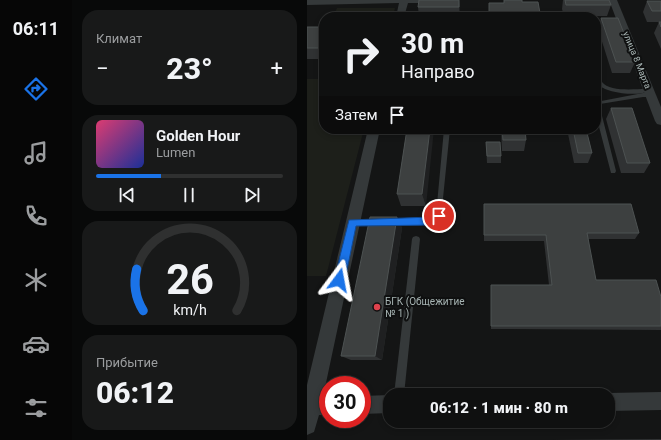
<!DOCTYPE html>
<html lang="ru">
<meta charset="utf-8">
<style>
body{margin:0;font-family:Roboto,sans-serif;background:#181919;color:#f1f3f6;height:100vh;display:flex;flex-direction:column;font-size:15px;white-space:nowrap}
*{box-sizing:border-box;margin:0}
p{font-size:13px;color:#9b9d9f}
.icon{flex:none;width:22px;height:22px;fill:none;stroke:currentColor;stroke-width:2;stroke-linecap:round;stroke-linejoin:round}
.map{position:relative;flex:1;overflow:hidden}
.sheet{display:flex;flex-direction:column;gap:10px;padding:10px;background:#080909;width:235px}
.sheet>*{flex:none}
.banner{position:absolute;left:12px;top:12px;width:282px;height:122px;border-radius:16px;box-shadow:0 2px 6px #0003,0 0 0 1px #2f3030;background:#0f1010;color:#f1f3f6;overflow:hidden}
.speed{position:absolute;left:12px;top:376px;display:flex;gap:8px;font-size:20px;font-weight:700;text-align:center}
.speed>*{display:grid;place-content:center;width:52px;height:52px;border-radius:50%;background:#0f1010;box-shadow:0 2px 6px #0003,0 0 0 1px #2f3030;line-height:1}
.speed .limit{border:6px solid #d22;background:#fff;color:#111}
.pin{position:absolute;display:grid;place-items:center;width:34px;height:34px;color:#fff;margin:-17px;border:2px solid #fff;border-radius:50%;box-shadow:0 1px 4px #0007}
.me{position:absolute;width:44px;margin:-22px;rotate:13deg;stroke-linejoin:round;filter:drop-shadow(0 0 3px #0008)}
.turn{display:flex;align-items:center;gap:14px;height:84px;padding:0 16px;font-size:18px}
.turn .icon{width:52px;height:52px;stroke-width:2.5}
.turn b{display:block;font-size:28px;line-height:34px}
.then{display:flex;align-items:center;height:38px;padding:0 16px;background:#0003;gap:8px;font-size:15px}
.big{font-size:30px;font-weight:800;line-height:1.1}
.sheet .card{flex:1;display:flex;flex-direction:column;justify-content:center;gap:6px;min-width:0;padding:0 14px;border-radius:16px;background:#181919}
.sheet .dial{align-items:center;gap:0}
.dial svg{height:104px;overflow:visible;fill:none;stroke:#2f3030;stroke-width:7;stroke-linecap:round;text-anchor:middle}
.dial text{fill:#f1f3f6;stroke:none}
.song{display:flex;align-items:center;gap:12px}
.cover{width:48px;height:48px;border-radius:6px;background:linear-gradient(135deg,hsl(340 70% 55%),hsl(230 70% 35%))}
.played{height:4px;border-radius:2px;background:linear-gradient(90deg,#1a73e8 35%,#2f3030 35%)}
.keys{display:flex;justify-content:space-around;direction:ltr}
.heat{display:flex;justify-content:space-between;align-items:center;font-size:22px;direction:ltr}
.trip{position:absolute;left:76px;top:388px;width:232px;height:40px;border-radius:16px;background:#0f1010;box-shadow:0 2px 6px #0003,0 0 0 1px #2f3030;font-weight:800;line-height:40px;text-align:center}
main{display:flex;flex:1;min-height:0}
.menu{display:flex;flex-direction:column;width:72px;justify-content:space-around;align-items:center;background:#060606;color:#9b9d9f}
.menu .icon{width:28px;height:28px}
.menu .on{color:#1a73e8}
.menu b{font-size:18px;color:#f1f3f6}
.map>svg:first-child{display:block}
.green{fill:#1d1f1a}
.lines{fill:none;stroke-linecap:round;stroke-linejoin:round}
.lane{fill:#35393a;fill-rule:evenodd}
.street{fill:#35393a;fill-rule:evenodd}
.wall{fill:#303233}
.shaded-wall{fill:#1f2021}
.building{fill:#3d4040;stroke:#4d5252}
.route{fill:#1a73e8;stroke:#114b97}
.poi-dot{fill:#df424d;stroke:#0f1010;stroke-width:1.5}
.labels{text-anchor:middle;stroke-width:4;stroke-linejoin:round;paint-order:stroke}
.far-street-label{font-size:9px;fill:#a7b4b3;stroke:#0f1010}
.poi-label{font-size:10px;fill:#a7b4b3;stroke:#0f1010;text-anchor:start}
</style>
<main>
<nav class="menu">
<b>06:11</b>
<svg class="icon on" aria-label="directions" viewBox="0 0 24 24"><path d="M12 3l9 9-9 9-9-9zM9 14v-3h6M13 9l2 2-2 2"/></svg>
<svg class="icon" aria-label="music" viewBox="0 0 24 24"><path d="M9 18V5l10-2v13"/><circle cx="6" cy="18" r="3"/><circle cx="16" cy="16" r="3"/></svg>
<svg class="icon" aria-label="phone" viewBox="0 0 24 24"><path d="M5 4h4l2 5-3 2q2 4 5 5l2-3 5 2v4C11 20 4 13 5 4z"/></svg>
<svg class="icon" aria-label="climate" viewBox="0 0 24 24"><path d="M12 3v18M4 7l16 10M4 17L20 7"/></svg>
<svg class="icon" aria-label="car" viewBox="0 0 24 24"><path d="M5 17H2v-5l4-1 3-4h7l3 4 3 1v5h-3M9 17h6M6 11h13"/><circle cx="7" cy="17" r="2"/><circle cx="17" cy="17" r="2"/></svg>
<svg class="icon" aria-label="filters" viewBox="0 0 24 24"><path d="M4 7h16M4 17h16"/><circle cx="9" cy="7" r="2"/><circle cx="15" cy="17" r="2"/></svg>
</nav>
<section class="sheet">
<div class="card"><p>Климат</p>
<div class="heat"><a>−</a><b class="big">23°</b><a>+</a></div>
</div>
<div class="card">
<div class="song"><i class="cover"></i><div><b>Golden Hour</b><p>Lumen</p></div></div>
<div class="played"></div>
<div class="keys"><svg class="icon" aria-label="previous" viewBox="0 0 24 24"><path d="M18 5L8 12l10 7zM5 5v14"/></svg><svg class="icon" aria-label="pause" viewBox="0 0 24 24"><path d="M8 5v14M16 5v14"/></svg><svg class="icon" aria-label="next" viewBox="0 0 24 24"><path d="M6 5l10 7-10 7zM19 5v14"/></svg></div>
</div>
<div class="card dial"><svg viewBox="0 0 100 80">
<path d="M14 69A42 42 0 1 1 86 69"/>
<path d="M14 69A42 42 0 0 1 9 37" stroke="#1a73e8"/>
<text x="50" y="56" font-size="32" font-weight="700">26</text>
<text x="50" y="72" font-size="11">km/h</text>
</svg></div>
<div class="card"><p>Прибытие</p><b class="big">06:12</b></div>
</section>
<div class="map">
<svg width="354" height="440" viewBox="0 0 354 440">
<rect width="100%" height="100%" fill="#141515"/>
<g class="green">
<polygon points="30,8 88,8 86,17 26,17"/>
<polygon points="0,79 17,79 17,129 57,129 19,276 0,276"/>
</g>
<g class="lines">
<g class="lane">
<path d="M289 68 292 70C292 74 293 79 295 82 302 92 327 89 338 89L341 91C332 97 297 93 291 84 288 80 289 73 289 68Z"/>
<polygon points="336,93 344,93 347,95 344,97 336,97 293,104 293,108 309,171 308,173 304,173 289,115 289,102"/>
<polygon points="137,129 143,129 134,218 127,224 82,225 80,224 78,222 80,220 82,219 125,218 129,215"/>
<polygon points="46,219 70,219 72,220 74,222 72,224 70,225 46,225 44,224 42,222 44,220"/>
<polygon points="109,236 112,237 113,239 97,395 87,395 105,239 106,237"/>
</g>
<g class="street">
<polygon points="0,0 138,0 134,3 101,3 97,17 89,17 92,3 0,5"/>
<polygon points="302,0 310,0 354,107 354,125 350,124 348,121"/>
<polygon points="61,129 73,129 16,397 21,397 21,415 12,415 7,432 0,435 0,385"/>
<polygon points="354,392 354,410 301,411 301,395 295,395 301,393"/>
<polygon points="83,395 83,413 55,414 55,396"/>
</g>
</g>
<g class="wall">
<polygon points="152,0 153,9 152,17 112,17 111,7"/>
<polygon points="197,0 215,2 233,13 233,17 182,17 182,3 197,3"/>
<polygon points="256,0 302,0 304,5 300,16 257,16 255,9"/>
<polygon points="340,1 354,1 354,22 340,22 336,12"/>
<polygon points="294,18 328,62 323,73 305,73 291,29"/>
<polygon points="352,22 354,22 354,49 347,33"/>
<rect x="0" y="27" width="17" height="32"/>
<polygon points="304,108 343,163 337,173 314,173 299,119"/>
<polygon points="100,129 119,206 94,206 90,194"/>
<polygon points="194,129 218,129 219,140 217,151 195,151"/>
<polygon points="260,129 279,129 285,153 281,163 267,163"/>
<polygon points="179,142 194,156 194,163 180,163"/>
<polygon points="177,204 332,233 328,239 281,239 289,280 354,297 354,330 184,329 184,290 242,285 237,241 177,241"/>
<polygon points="90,217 95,228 75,360 44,360 34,356"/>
<polygon points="349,439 354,439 354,440 245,440"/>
</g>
<g class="shaded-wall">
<polygon points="152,0 153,9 152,17"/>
<polygon points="123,129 127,129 119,206 115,194"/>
<polygon points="90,217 95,228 75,360 68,356"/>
</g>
<g class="building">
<polygon points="112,0 152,0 152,7 111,7"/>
<polygon points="197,0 215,0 215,2 231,2 233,13 221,13 222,17 198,17 197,12 182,12 182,3 197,3"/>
<polygon points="258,0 302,0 304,5 259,5"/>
<polygon points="340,1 354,1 354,11 345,11"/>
<polygon points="294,18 311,18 328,62 309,62"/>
<polygon points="352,22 354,22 354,27"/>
<rect x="0" y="27" width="17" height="21"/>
<polygon points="304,108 325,108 343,163 320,163"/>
<polygon points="100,129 123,129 115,194 90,194"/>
<polygon points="195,129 218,129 219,140 196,140"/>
<polygon points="266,129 279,129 285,153 271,153"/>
<polygon points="179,142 193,142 194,156 180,156"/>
<polygon points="177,204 324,204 332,233 280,233 289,280 349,280 354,297 354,326 184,326 184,285 245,285 239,235 177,235"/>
<polygon points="63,217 90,217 68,356 34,356"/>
</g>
<polygon class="route" points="132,212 135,213 137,216 130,224 127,225 49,226 38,280 36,283 32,285 29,283 27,280 42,220 125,217"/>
<circle class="poi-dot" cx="70" cy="307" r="4"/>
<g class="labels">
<g class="far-street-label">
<text transform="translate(330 60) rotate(68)" y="3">улица 8 Марта</text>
</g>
<g class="poi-label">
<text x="78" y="305">БГК (Общежитие<tspan x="78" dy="12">№ 1 )</tspan></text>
</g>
</g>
</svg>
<div class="speed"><div class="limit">30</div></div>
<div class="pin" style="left:132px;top:216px;background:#d93025"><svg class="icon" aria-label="arrive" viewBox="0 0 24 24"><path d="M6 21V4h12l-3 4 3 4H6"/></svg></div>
<svg class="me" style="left:32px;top:280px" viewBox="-20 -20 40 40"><path d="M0-17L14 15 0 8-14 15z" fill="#1a73e8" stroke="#fff" stroke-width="4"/></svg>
<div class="trip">06:12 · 1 мин · 80 m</div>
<div class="banner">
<div class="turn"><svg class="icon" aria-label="right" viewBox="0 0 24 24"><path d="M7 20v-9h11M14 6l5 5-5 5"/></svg><div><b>30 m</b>Направо</div></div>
<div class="then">Затем<svg class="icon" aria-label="arrive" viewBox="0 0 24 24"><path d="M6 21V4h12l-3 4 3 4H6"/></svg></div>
</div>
</div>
</main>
